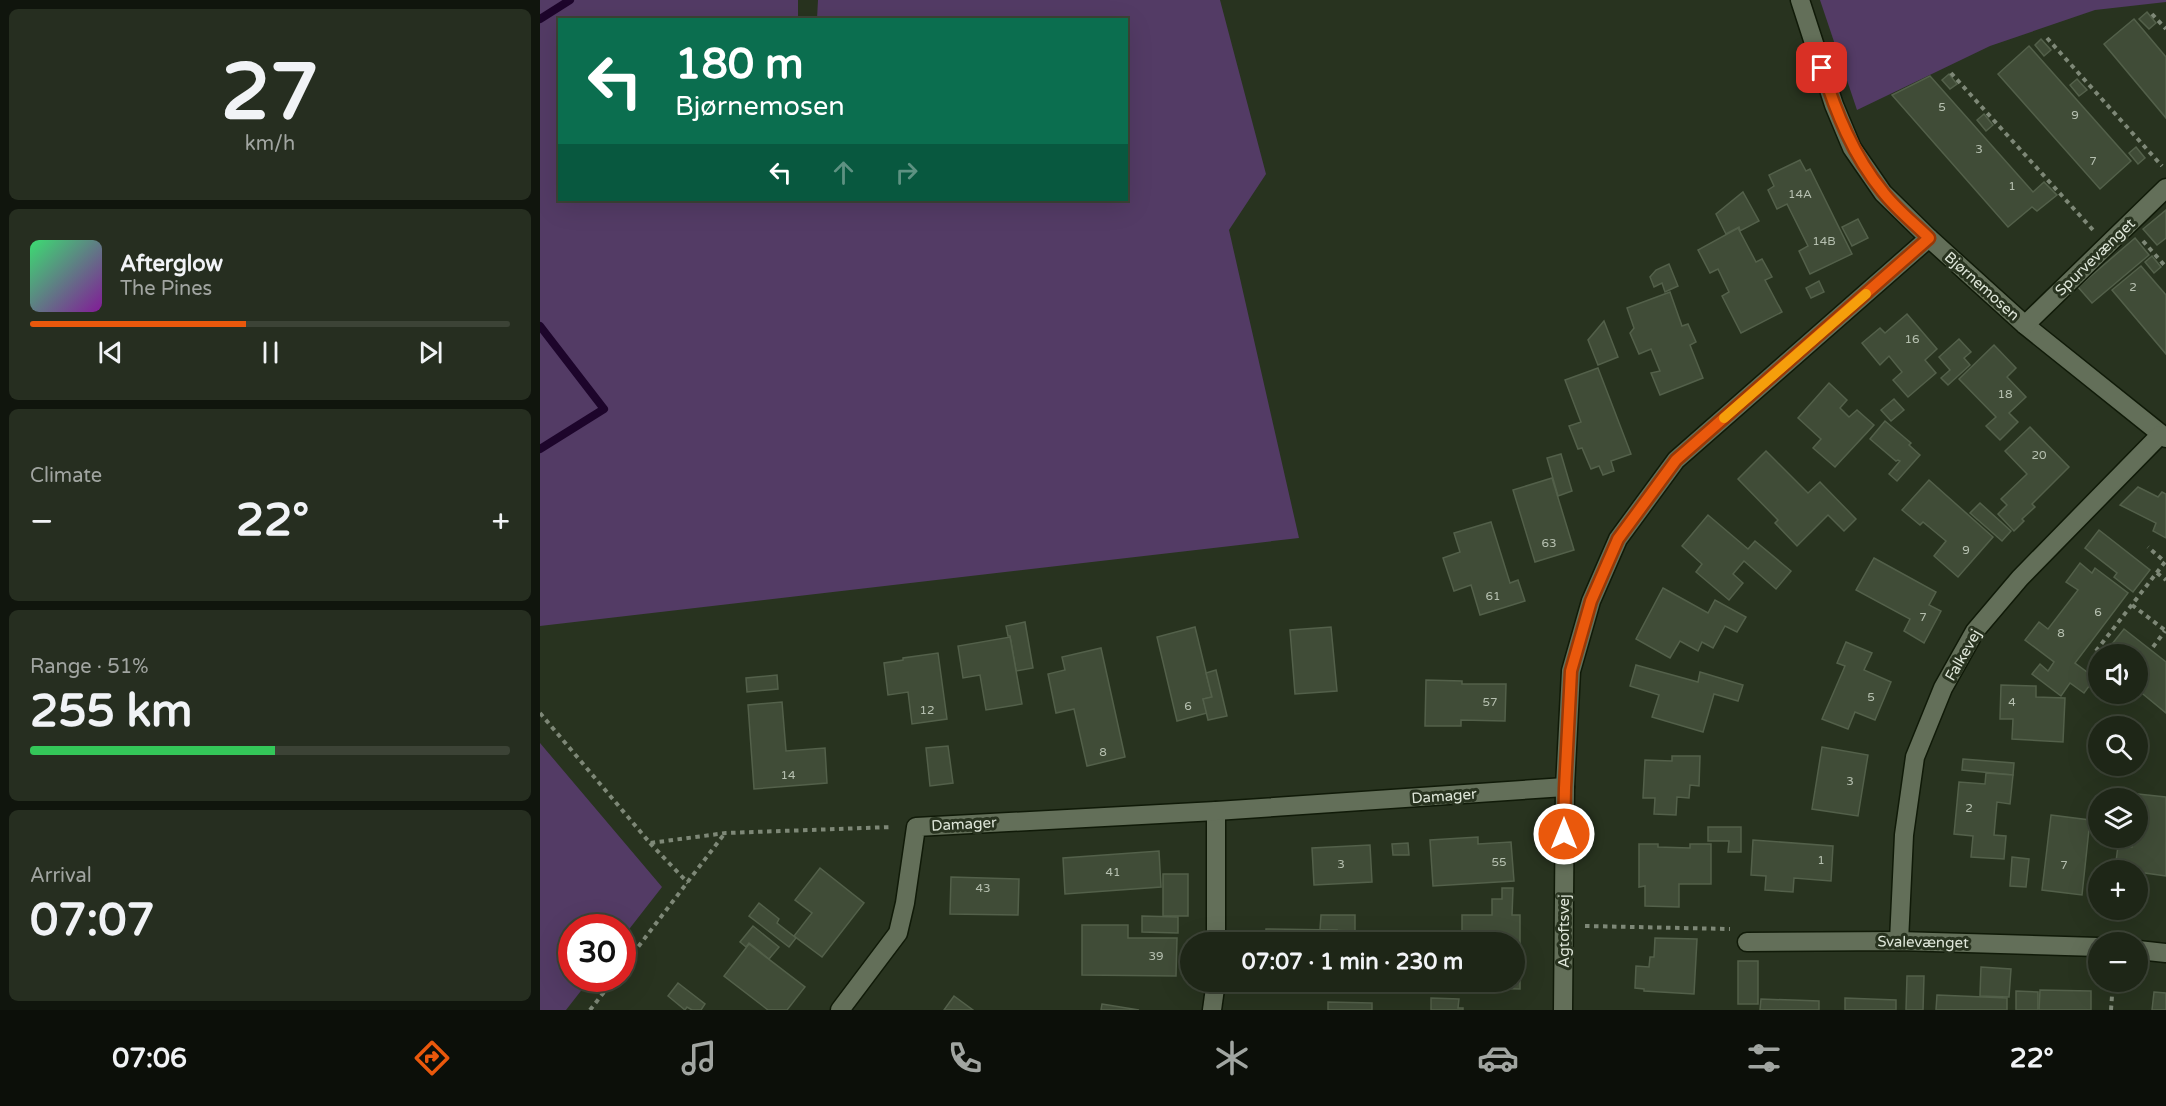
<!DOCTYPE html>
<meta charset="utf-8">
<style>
body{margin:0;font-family:"Varela Round",sans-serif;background:#262e20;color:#f1f3f6;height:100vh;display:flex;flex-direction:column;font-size:22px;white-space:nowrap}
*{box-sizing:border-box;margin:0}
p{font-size:20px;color:#a1a5a1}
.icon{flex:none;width:33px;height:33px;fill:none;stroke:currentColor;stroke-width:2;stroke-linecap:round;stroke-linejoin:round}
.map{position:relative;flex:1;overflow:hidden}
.drawer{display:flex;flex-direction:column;gap:9px;padding:9px;background:#10150d;width:540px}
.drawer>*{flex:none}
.guide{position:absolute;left:18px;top:18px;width:570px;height:183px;border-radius:0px;box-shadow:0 6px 24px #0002,0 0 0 2px #3c4336;background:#0b6e4f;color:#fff;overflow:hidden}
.buttons{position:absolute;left:1548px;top:644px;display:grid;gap:12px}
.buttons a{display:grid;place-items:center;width:60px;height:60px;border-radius:50%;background:#1e2617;box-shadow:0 6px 24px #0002,0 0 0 2px #3c4336;font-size:30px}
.speed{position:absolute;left:18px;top:914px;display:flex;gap:12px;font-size:30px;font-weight:700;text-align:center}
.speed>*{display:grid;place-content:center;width:78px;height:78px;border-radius:50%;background:#1e2617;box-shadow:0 6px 24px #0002,0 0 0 2px #3c4336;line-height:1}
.speed .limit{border:9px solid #d22;background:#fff;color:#111}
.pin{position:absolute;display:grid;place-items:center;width:51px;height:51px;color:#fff;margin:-26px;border-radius:12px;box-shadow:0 3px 9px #0006}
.me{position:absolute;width:66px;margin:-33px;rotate:0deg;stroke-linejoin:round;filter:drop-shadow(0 0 4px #0008)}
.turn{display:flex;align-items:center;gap:21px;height:126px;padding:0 18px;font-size:27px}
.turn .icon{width:78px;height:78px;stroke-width:2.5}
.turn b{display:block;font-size:42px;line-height:51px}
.lanes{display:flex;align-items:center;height:57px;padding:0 18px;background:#0003;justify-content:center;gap:30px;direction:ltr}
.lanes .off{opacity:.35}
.big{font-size:45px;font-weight:700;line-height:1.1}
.drawer .card{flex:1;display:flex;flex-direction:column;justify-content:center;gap:9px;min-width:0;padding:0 21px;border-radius:9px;background:#262e20}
.drawer .dial{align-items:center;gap:0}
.dial b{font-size:78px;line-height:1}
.song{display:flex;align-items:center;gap:18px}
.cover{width:72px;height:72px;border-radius:9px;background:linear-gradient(135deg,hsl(140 70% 55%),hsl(290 70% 35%))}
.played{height:6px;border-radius:3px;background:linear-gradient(90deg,#ea580c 45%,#3c4336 45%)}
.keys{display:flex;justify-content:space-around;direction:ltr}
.heat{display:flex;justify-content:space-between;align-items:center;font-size:33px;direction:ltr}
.charge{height:9px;border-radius:4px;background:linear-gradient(90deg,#34c759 51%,#3c4336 0)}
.trip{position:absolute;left:640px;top:932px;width:345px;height:60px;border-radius:30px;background:#1e2617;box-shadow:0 6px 24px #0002,0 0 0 2px #3c4336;font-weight:700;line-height:60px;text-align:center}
.menu{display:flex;height:96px;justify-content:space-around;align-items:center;background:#0c0f09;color:#a1a5a1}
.menu .icon{width:42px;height:42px}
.menu .active{color:#ea580c}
.menu b{font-size:27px;color:#f1f3f6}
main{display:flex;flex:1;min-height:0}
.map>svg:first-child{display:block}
.green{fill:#533b65}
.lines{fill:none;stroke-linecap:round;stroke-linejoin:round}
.stream{stroke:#1d052b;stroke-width:8}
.building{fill:#404c37;stroke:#53604a;stroke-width:1.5}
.minor-casing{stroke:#101a08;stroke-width:21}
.path{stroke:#7e8877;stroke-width:4;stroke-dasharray:4.5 4.5;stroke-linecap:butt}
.minor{stroke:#636f59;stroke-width:18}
.route-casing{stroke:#983908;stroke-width:15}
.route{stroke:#ea580c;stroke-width:10}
.slow{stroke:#f59e0b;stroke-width:10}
.labels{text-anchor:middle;stroke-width:6;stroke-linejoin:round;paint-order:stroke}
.number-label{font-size:12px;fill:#b6c0b0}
.street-label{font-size:15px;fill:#dee6d9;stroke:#28331f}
</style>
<main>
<section class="drawer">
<div class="card dial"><b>27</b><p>km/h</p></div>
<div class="card">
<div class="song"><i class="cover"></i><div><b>Afterglow</b><p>The Pines</p></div></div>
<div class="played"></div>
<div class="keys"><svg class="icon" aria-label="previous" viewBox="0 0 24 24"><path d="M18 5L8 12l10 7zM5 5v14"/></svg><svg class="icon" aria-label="pause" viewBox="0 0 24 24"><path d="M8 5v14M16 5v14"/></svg><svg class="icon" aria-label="next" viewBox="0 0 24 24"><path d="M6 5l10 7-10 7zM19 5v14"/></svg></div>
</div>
<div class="card"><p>Climate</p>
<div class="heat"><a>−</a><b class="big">22°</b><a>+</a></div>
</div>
<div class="card"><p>Range · 51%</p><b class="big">255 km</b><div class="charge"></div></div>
<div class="card"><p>Arrival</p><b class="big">07:07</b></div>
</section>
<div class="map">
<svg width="1626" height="1010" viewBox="0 0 1626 1010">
<rect width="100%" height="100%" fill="#28331f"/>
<g class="green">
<polygon points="0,0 258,0 258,19 20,20 20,200 586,200 586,20 277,19 278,0 680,0 726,174 689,230 759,538 0,626"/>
<polygon points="1280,0 1626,0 1626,2 1555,10 1450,46 1317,110"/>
<polygon points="0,743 122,887 83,937 82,927 32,927 32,978 51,978 26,1010 0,1010"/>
</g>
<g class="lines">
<g class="stream">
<polyline points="0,19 30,0"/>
<polyline points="0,326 64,409 0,449"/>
</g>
</g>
<g class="building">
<polygon points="1607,12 1616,23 1609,29 1599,19"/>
<polygon points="1594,19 1626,57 1626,118 1564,44"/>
<polygon points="1501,39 1511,50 1504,56 1495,45"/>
<polygon points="1489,46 1591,161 1560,189 1458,74"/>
<polygon points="1409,74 1417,84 1410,89 1402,80"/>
<polygon points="1390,76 1493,192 1504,182 1517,195 1497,211 1492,207 1468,227 1352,95"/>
<polygon points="1537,79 1547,90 1539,96 1530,85"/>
<polygon points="1444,114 1453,125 1446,131 1437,120"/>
<polygon points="1596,147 1605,158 1598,164 1589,153"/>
<polygon points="1260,160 1266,171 1270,169 1312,254 1270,274 1259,251 1268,246 1247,204 1237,209 1228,190 1234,186 1229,175"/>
<polygon points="1203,192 1219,221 1200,231 1199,227 1186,234 1176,214"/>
<polygon points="1626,210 1626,238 1617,245 1603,229"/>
<polygon points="1318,219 1328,238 1312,246 1302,227"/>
<polygon points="1198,228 1216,262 1222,259 1232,277 1225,280 1242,312 1201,333 1182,296 1189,292 1178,269 1170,273 1158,250"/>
<polygon points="1595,238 1609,255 1552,303 1538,287"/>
<polygon points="1612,256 1621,267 1614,273 1605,262"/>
<polygon points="1129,264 1138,286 1125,292 1122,283 1114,287 1110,277 1116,270"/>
<polygon points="1601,266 1626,295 1626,354 1572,290"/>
<polygon points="1279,281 1284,292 1271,298 1266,288"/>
<polygon points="1130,292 1142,326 1148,324 1156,342 1150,345 1163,378 1120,395 1111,373 1120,371 1111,349 1099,354 1090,333 1094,328 1087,308"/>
<polygon points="1367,314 1397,349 1385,360 1396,373 1368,397 1353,380 1362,372 1349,356 1340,365 1322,343 1340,328 1345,333"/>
<polygon points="1064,321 1078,357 1058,365 1048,340"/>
<polygon points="1419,339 1431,352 1424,358 1430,365 1408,385 1401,378 1410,370 1399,357"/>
<polygon points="1454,345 1476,368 1467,377 1486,397 1469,413 1478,422 1460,440 1446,426 1456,417 1419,379"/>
<polygon points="1058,368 1091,454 1071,461 1074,471 1063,475 1059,466 1051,469 1042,448 1038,449 1029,426 1041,422 1025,380"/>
<polygon points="1289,383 1307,400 1300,408 1309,417 1317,410 1334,425 1295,467 1273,448 1281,439 1258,418"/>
<polygon points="1354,399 1364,410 1351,421 1341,410"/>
<polygon points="1345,421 1371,443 1369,445 1380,455 1357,481 1349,474 1360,461 1358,460 1356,461 1330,439"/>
<polygon points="1490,427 1529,467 1492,504 1495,507 1482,519 1484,521 1474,531 1458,514 1467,505 1461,499 1487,474 1465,451"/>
<polygon points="1226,451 1268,493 1280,482 1316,519 1304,531 1288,515 1257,546 1235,523 1238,520 1198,479"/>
<polygon points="1021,454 1032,491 1018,496 1007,458"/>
<polygon points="1012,478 1034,550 995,562 973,490"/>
<polygon points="1389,480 1453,537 1418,577 1394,556 1406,541 1383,522 1380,525 1362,510"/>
<polygon points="1598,487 1618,497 1622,492 1626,494 1626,538 1613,531 1616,523 1580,505"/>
<polygon points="1440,503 1471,531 1462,541 1430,513"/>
<polygon points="1168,515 1208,549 1215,541 1251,571 1236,589 1204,561 1193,574 1203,583 1189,600 1156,572 1162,564 1142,546"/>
<polygon points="951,522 970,583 978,580 985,601 940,615 931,585 914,591 903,558 920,552 914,533"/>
<polygon points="1559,530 1610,570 1593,592 1574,577 1577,573 1545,548"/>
<polygon points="1334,558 1396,592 1389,605 1401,611 1384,643 1364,631 1370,619 1316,590"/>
<polygon points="1540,563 1552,573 1555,568 1588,593 1535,663 1555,678 1544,693 1530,683 1521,696 1492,674 1500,664 1508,671 1514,662 1485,640 1499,622 1508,629 1538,590 1526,582"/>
<polygon points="1123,588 1168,613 1175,600 1206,617 1197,632 1185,626 1173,648 1162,642 1158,651 1140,641 1130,658 1096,639"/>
<polygon points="485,622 493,668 476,671 470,636 468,636 466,626"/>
<polygon points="655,627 672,697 663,699 667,713 637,721 617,637"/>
<polygon points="791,627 797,691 755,694 750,630"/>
<polygon points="1584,629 1626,662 1626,713 1598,690 1598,654 1564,654"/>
<polygon points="470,637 482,704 446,710 440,675 423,678 418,646"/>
<polygon points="1306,642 1332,653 1324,670 1351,682 1335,720 1315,712 1308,729 1282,719 1305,666 1297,663"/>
<polygon points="561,648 585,757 547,766 534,709 516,713 508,674 525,670 522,657"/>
<polygon points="398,653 407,719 372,724 368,692 348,695 344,663 363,660 363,658"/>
<polygon points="1096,665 1158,682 1160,672 1203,685 1198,701 1174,694 1163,732 1112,717 1119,695 1090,686"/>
<polygon points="676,670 687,716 668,720 663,699 672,697 666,673"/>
<polygon points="237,675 238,689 207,692 206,678"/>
<polygon points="886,680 922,681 922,684 966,684 965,721 921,720 921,726 885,726"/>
<polygon points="1461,685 1496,686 1496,697 1525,698 1523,742 1472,739 1473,719 1460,719"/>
<polygon points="242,702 246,751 285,748 287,783 214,789 208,705"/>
<polygon points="408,746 413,783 390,786 386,748"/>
<polygon points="1282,747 1328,755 1318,816 1272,809"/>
<polygon points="1132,756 1160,756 1159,786 1150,785 1149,798 1137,797 1136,815 1114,814 1115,798 1103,798 1105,760 1132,761"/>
<polygon points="1423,759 1474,763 1473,775 1422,770"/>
<polygon points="1446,773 1473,775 1470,804 1457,802 1454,835 1466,836 1464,859 1431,857 1433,836 1414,834 1419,782 1445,784"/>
<polygon points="1598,794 1626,797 1626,876 1598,872 1598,870 1575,869 1578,846 1592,847 1593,837 1598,837"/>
<polygon points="1511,815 1550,820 1542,895 1502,890"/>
<polygon points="1168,827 1201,827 1201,852 1188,852 1189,841 1168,841"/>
<polygon points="938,837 938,844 971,842 974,881 893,886 890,840"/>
<polygon points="1213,840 1293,846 1291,881 1254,878 1253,892 1225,890 1226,876 1211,875"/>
<polygon points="868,843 869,855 853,855 852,844"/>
<polygon points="1099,844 1118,844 1118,847 1150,848 1150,844 1171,844 1171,884 1139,884 1139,907 1105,906 1105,886 1099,887"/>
<polygon points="830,845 832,882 774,885 772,848"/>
<polygon points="619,851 621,887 525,894 523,858"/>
<polygon points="1472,857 1489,859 1486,887 1470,886"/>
<polygon points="280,868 324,903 282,957 254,936 272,913 255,900"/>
<rect x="623" y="874" width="25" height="42"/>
<polygon points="411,877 479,879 478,915 410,914"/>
<polygon points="962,888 973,888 972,915 980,915 980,989 942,988 942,984 922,983 922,981 975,981 975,942 942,942 942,932 922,932 922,915 952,915 952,899 962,899"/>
<polygon points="219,903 239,919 237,923 256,938 249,947 209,916"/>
<polygon points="781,915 815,915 815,931 780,930"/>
<polygon points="602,916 638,917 638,933 602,932"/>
<polygon points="542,925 588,925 588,938 637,938 636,976 542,975"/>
<polygon points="213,926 239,947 229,959 209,943 206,947 200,942"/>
<polygon points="726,929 797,930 797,942 725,942"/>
<polygon points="1115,938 1157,939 1154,994 1104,991 1104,989 1095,988 1096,966 1109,967 1110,957 1114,957"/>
<polygon points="209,944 265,987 247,1010 228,1010 184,976"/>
<rect x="1198" y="961" width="20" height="43"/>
<polygon points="1441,967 1471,969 1469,997 1440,996"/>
<polygon points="1367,976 1384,976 1383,1010 1366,1010"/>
<polygon points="138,983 165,1004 161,1010 152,1010 147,1007 145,1010 128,996"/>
<polygon points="1500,990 1551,991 1551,1010 1499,1010"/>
<polygon points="1476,991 1498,992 1498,1010 1476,1010"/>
<polygon points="1614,992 1626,993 1626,1010 1612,1010"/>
<polygon points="1397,995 1467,998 1467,1010 1396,1010"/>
<polygon points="414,996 433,1010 404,1010"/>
<polygon points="891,998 919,999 918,1008 923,1008 923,1010 891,1010"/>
<polygon points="1305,998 1356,1000 1356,1010 1305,1010"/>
<polygon points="1221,999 1279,1001 1279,1010 1220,1010"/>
<polygon points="788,1002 832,1003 832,1010 788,1010"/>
<polygon points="562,1004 599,1010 561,1010"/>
</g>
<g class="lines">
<g class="minor-casing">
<g id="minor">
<polyline points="1260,0 1294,105 1312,148 1343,193 1389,238 1485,325 1626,438"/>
<polyline points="1485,325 1626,188"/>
<polyline points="676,811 676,942"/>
<polyline points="1359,941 1364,835 1375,757 1403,688 1435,631 1480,578 1620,435"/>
<polyline points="1207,942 1359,941 1558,947"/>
<polyline points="1598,950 1626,953"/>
<polyline points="300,1010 358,933 365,903 376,827 676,811 1025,787"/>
<polyline points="672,1010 676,981"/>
<polyline points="1023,1010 1025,787 1031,671 1051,601 1078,539 1136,460 1389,238"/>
</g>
</g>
<g class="path">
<polyline points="1612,14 1626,29"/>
<polyline points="1507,38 1622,166"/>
<polyline points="1411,73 1553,230"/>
<polyline points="1603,241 1626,267"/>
<polyline points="1617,573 1626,580"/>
<polyline points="1592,605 1626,631"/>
<polyline points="1613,647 1625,631"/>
<polyline points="1556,651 1625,562 1608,547"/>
<polyline points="0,713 110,843 186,833 352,827"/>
<polyline points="110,843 148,883"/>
<polyline points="1045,926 1190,929"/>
<polyline points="82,968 185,833"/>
<polyline points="50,1010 75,978"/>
<polyline points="1571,1010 1573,981"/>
</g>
<use href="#minor" class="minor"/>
</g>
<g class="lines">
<g class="route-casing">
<path id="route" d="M1024 834 1025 788 1031 671 1051 601 1078 539 1136 460 1389 238C1374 223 1356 209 1343 192 1313 155 1296 113 1282 68"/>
</g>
<use href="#route" class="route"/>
<polyline class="slow" points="1184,418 1326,294"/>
</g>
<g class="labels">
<g class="number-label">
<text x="1402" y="111">5</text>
<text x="1535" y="119">9</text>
<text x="1439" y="153">3</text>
<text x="1553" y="165">7</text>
<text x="1472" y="190">1</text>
<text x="1260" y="198">14A</text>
<text x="1284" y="245">14B</text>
<text x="1593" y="291">2</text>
<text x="1372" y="343">16</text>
<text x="1465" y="398">18</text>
<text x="1499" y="459">20</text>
<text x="1009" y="547">63</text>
<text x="1426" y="554">9</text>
<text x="953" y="600">61</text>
<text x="1558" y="616">6</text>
<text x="1383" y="621">7</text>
<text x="1521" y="637">8</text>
<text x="1331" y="701">5</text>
<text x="950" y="706">57</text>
<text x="1472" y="706">4</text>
<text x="648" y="710">6</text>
<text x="387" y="714">12</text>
<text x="563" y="756">8</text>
<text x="248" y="779">14</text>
<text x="1310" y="785">3</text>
<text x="1429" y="812">2</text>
<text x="1281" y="864">1</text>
<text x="959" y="866">55</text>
<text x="801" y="868">3</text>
<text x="1524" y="869">7</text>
<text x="573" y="876">41</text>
<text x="443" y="892">43</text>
<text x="616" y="960">39</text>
</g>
<g class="street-label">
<text transform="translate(1555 257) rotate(-44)" y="5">Spurvevænget</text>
<text transform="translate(1442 286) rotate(42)" y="5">Bjørnemosen</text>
<text transform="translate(1423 655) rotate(-60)" y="5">Falkevej</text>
<text transform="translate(904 796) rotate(-4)" y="5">Damager</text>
<text transform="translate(424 824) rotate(-3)" y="5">Damager</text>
<text transform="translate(1024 931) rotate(-90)" y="5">Agtoftsvej</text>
<text transform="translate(1383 942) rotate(1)" y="5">Svalevænget</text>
</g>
</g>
</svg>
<div class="buttons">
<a><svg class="icon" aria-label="sound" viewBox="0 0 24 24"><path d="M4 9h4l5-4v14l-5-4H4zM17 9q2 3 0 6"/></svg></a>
<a><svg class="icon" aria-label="search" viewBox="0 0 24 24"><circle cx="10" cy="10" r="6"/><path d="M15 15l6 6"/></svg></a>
<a><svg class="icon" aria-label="layers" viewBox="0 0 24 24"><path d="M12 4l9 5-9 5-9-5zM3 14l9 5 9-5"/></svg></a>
<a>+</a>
<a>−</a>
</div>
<div class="speed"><div class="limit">30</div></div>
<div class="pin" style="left:1282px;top:68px;background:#d93025"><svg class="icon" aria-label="arrive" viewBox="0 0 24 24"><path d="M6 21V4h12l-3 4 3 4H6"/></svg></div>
<svg class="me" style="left:1024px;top:834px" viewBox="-20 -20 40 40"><circle r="17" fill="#ea580c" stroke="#fff" stroke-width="3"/><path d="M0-11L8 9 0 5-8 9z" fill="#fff"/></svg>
<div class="trip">07:07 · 1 min · 230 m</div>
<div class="guide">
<div class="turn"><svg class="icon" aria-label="left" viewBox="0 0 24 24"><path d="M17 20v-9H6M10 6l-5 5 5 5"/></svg><div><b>180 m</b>Bjørnemosen</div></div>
<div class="lanes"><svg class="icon" aria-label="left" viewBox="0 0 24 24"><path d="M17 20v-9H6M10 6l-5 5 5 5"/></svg><svg class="icon off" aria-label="ahead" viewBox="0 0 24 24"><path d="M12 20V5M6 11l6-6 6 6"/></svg><svg class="icon off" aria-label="right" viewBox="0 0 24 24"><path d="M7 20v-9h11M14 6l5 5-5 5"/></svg></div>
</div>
</div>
</main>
<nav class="menu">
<b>07:06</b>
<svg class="icon active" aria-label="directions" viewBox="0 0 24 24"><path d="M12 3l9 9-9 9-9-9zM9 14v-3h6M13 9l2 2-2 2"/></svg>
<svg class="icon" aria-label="music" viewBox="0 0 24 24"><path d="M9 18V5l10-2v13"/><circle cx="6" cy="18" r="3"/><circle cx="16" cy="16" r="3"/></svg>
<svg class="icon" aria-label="phone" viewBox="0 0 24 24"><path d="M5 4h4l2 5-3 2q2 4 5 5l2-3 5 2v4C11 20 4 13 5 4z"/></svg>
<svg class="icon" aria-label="climate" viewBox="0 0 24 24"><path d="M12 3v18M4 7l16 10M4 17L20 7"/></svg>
<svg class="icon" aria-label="car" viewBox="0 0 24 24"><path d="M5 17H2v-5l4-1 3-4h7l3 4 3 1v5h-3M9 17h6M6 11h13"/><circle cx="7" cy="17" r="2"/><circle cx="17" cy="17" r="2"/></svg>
<svg class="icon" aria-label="filters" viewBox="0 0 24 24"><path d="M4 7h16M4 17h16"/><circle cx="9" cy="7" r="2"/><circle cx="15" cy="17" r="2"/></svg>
<b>22°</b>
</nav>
